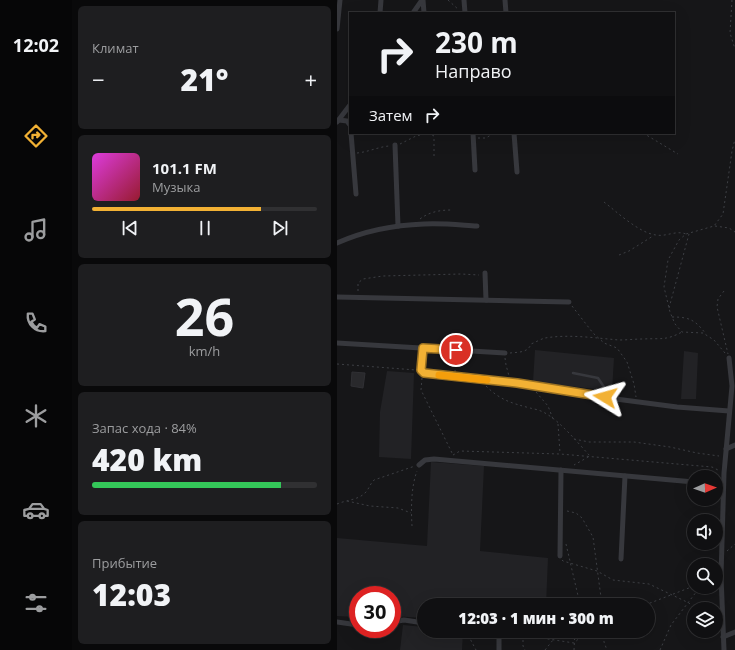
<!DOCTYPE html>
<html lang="ru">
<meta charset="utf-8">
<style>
body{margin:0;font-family:"Open Sans",sans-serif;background:#1e1e20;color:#f1f3f6;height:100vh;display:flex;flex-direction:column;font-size:15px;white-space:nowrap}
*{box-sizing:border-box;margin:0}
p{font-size:13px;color:#9c9d9f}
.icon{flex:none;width:22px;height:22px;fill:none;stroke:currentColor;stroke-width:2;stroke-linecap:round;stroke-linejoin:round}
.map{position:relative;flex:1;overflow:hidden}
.sheet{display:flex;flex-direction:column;gap:6px;padding:6px;background:#09090a;width:265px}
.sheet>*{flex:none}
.banner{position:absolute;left:12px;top:12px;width:326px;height:122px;border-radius:0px;box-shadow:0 4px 16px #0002,0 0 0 1px #303032;background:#101012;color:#f1f3f6;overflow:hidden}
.needle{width:26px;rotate:88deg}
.buttons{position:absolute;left:350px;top:470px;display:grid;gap:8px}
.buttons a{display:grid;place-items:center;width:36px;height:36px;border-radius:50%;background:#101012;box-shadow:0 4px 16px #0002,0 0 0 1px #303032;font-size:20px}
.speed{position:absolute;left:12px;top:586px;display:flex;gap:8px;font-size:20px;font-weight:700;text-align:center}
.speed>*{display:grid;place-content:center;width:52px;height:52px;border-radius:50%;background:#101012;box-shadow:0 4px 16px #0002,0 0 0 1px #303032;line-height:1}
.speed .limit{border:6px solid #d22;background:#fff;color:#111}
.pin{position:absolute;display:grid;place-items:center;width:34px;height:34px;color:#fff;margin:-17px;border:2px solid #fff;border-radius:50%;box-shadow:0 1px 4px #0007}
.me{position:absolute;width:44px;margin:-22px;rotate:278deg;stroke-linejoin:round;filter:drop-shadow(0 0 3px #0008)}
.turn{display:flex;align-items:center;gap:14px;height:84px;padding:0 20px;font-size:18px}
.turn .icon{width:52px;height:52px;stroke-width:2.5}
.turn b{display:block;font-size:28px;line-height:34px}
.then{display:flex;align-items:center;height:38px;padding:0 20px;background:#0003;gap:8px;font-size:15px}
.big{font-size:30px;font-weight:800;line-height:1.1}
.sheet .tile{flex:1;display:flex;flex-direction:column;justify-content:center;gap:6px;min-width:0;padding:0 14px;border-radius:6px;background:#1e1e20}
.sheet .dial{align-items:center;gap:0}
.dial b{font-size:52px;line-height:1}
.song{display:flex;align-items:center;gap:12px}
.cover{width:48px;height:48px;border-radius:6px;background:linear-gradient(135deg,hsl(300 70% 55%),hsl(350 70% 35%))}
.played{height:4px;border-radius:2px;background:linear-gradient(90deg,#f2b134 75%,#303032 75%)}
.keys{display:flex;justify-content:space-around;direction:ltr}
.heat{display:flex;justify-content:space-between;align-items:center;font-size:22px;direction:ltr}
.charge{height:6px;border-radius:3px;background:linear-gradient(90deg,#34c759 84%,#303032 0)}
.trip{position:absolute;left:80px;top:598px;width:238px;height:40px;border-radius:20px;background:#101012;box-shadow:0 4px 16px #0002,0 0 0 1px #303032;font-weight:800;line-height:40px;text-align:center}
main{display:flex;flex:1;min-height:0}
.dock{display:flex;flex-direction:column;width:72px;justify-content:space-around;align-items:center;background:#060607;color:#9c9d9f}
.dock .icon{width:28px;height:28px}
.dock .current{color:#f2b134}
.dock b{font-size:18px;color:#f1f3f6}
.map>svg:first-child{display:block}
.built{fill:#222225}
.building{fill:#29292c;stroke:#303034}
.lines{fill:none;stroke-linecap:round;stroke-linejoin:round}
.path{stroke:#3d3f44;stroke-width:1;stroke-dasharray:2 3;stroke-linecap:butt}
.lane{stroke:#37383d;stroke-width:2.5}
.street{stroke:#37383d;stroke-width:5}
.route-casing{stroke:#9d7322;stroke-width:10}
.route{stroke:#f2b134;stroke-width:7}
.slow{stroke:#f59e0b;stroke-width:7}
</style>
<main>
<nav class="dock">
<b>12:02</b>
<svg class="icon current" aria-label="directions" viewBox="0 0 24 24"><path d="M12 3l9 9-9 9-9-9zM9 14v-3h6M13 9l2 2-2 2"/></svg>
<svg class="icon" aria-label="music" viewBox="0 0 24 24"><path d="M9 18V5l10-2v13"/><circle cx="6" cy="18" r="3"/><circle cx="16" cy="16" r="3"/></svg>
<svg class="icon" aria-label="phone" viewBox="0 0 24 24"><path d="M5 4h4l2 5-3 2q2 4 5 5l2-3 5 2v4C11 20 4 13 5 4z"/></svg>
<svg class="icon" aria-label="climate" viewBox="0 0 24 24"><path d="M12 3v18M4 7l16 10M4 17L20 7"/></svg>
<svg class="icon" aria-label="car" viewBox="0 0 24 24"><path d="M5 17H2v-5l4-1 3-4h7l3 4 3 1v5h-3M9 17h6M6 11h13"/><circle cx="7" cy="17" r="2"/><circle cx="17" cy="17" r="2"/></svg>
<svg class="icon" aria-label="filters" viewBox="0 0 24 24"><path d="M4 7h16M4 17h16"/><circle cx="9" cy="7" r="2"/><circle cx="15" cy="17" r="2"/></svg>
</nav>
<section class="sheet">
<div class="tile"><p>Климат</p>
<div class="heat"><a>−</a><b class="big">21°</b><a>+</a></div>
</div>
<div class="tile">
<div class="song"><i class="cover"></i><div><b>101.1 FM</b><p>Музыка</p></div></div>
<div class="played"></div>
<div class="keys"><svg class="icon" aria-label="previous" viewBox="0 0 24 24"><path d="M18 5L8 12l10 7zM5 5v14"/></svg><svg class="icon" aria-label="pause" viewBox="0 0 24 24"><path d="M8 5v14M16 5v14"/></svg><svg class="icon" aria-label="next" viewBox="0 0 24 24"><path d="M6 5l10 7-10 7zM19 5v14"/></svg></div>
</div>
<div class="tile dial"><b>26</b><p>km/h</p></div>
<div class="tile"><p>Запас хода · 84%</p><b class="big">420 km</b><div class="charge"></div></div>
<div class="tile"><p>Прибытие</p><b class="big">12:03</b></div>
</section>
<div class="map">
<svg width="398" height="650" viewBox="0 0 398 650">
<rect width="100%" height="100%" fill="#161618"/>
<g class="built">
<polygon points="198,350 277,358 275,391 196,382"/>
<polygon points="347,351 361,353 359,399 344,399"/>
<polygon points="50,371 77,373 74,459 42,457 43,412"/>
<polygon points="94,462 147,466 143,551 211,558 209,605 87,605 87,618 55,616 55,595 21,595 21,617 0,616 0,538 90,546"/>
<polygon points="66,625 87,627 87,631 126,631 125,650 63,650"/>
</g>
<polygon class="building" points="15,372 28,373 26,388 14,386"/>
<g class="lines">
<g class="path">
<polyline points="111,0 122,10"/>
<polyline points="395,0 393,33 398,49"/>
<polyline points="306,133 341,154"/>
<polyline points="141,138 149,138 157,133"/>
<polyline points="63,144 79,136 91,133 97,136 97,157"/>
<path d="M20 153C31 152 41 147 52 146"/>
<path d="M267 202C280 212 302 233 319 235 329 237 339 230 349 234"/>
<path d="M83 219C92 212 103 210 114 210"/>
<polyline points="378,226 392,228 398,232"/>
<polyline points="282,255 292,251 316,236"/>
<polyline points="21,291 21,283 26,279 46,276 124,274 142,275"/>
<polyline points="387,291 381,299 380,307 391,354"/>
<polyline points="235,306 256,333 267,343 280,348 290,362 297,384 299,397"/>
<polyline points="332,308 352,234"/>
<path d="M335 317C353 317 358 320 369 334"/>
<path d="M173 353C181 352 191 353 194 344 199 342 204 339 208 338 232 334 258 338 282 340 290 340 298 339 306 339 324 338 328 341 345 332"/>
<polyline points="388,353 377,340 366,333 345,332 338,324 333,312 327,287 331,260 342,240 349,234 377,226 386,214 395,151 398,139"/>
<polyline points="168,358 169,365 172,376"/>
<polyline points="0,364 79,370"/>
<polyline points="118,372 119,355"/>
<polyline points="85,378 84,390 116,455"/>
<path d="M149 386C163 400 174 403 193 408 197 409 203 410 208 413 224 422 240 442 253 456L237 465"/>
<polyline points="199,392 211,406 216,419"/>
<polyline points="221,424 223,453"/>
<polyline points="237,439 252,442 297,442 333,447 360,453 382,456"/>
<polyline points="116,455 123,451 223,454 375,467 383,471"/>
<polyline points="10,501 33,506 61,508 74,513"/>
<path d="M0 504C9 500 21 500 28 493 32 489 33 484 37 480L78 466"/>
<polyline points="230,511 239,513 245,518 256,537 265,605"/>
<path d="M75 526C74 509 74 487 80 471"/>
<polyline points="229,544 242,600 242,605"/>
<polyline points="390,551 398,544"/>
<polyline points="225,560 226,561 260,571 276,580 312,584 352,603 358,609"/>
<polyline points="308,605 357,586"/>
<polyline points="129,631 139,650"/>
<polyline points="267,631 267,642 270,650"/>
<polyline points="166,632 237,643 247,634 255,631"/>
<polyline points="186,635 186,646 188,650"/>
<polyline points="208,650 216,640"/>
<polyline points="237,650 238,631"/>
<polyline points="323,650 334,625 363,587"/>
</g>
<polyline class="lane" points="236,373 261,378 267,387 268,397"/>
<g class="street">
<polyline points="86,0 87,13"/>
<polyline points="127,0 128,13"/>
<polyline points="168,0 169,13"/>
<polyline points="43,13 44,0"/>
<polyline points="76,13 85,0"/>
<polyline points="0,29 3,0"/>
<polyline points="2,120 10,121 13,125"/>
<polyline points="0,122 13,105"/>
<polyline points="14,133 19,194"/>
<polyline points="136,133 138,170"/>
<polyline points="177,133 180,172"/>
<polyline points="58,145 61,226"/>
<path d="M0 243C27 231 58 225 87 224 105 223 123 225 140 226"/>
<polyline points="148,273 149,300"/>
<polyline points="0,297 232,302"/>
<polyline points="0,343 168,353"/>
<polyline points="86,348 84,370 87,373 180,383 233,393 340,407 392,411"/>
<polyline points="389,449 398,445"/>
<polyline points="82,465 88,460 97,459 357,482"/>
<polyline points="223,556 224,470"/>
<polyline points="284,559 288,476"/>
<polyline points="0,622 21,625"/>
<polyline points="55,622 67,620 87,623"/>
<polyline points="157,631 160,632 162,638 162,650"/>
<polyline points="386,637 398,632"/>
<polyline points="387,650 384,576 387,473 395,386 392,358"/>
</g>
</g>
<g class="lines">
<g class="route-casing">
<polyline id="route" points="119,350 86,348 84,370 87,373 180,383 268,397"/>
</g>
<use href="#route" class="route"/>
<polyline class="slow" points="102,375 150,380"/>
</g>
</svg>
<div class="buttons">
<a><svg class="needle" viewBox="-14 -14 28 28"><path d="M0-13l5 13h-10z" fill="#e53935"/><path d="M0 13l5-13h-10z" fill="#9c9d9f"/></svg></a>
<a><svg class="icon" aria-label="sound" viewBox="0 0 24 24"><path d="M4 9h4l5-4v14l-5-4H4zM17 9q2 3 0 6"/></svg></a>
<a><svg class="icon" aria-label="search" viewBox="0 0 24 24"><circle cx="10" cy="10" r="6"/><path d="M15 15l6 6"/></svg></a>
<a><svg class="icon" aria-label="layers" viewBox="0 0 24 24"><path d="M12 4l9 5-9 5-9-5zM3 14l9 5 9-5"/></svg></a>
</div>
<div class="speed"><div class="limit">30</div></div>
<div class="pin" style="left:119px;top:350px;background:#d93025"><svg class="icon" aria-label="arrive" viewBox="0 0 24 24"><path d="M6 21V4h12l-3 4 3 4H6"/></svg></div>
<svg class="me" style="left:268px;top:397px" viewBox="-20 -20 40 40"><path d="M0-17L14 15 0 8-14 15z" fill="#f2b134" stroke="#fff" stroke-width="4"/></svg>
<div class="trip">12:03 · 1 мин · 300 m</div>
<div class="banner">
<div class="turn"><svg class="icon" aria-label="right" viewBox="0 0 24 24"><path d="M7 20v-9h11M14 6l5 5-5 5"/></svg><div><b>230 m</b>Направо</div></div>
<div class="then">Затем<svg class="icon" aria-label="right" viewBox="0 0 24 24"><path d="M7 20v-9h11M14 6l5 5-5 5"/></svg></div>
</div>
</div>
</main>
